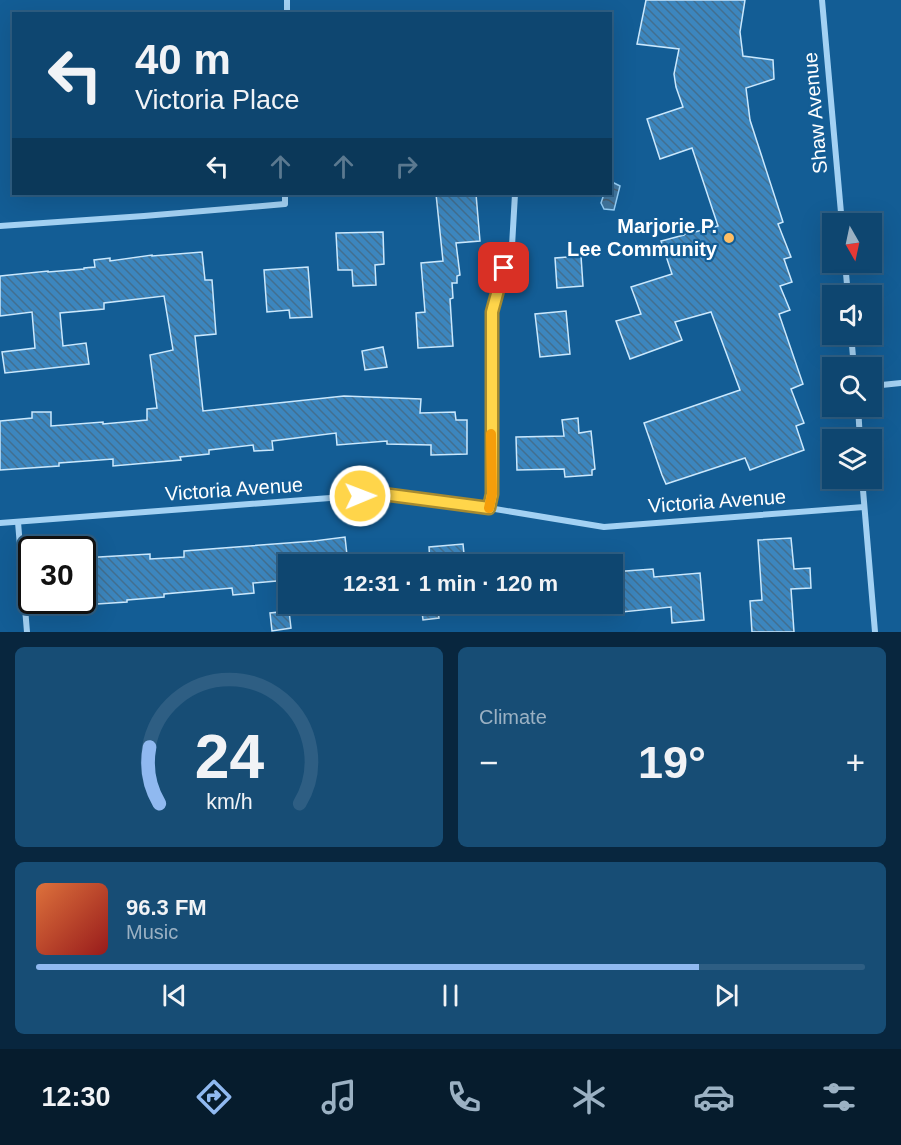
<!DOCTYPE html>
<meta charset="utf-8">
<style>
body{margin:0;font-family:Arial,sans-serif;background:#174d75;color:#f1f3f6;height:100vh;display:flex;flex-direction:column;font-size:22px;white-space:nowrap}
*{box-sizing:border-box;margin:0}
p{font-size:20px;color:#9bb1c3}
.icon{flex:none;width:33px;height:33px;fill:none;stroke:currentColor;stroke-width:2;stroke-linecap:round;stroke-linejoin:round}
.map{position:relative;height:632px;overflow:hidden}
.sheet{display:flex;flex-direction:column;gap:15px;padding:15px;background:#08263e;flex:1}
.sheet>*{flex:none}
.guide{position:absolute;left:12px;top:12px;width:600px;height:183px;border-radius:0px;box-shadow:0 6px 24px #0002,0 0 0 2px #2e5e83;background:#0e4670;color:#f1f3f6;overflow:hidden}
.needle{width:39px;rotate:171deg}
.buttons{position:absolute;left:822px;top:213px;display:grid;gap:12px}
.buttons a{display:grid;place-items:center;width:60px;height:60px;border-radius:0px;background:#0e4670;box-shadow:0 6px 24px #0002,0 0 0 2px #2e5e83;font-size:30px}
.speed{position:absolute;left:18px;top:536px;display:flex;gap:12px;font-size:30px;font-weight:700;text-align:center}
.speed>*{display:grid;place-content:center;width:78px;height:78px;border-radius:50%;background:#0e4670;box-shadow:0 6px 24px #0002,0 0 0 2px #2e5e83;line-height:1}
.speed .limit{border:3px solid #111;border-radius:9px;background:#fff;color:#111}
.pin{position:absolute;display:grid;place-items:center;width:51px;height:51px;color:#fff;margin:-26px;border-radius:12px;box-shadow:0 3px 9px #0006}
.me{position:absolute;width:66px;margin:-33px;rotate:89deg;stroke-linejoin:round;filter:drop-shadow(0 0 4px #0008)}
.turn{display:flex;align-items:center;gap:21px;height:126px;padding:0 24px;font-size:27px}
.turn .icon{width:78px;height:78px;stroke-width:2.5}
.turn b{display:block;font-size:42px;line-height:51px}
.lanes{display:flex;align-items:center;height:57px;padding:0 24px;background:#0003;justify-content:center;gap:30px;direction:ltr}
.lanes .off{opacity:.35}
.big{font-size:45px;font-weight:700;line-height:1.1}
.sheet .tile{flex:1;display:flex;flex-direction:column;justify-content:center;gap:9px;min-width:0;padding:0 21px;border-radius:9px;background:#174d75}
.sheet .dial{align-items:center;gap:0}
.dial svg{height:156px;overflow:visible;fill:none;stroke:#2e5e83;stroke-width:7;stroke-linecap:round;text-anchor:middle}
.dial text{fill:#f1f3f6;stroke:none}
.song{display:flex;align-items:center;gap:18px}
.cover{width:72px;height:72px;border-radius:9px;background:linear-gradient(135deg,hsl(20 70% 55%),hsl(0 70% 35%))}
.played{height:6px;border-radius:3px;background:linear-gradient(90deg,#90b9f0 80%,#2e5e83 80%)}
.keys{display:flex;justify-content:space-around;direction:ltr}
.heat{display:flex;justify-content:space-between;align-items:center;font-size:33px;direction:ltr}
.sheet .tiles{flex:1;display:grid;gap:15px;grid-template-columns:1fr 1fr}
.tile:last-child{grid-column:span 2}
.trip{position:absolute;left:278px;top:554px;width:345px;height:60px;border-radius:0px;background:#0e4670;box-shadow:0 6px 24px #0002,0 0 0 2px #2e5e83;font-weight:700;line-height:60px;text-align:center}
.menu{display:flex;height:96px;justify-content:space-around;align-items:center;background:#061c2d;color:#9bb1c3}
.menu .icon{width:42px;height:42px}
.menu .on{color:#90b9f0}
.menu b{font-size:27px;color:#f1f3f6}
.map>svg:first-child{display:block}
.water{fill:url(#water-waves);stroke:#95cef6;stroke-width:1.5}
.building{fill:url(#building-back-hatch);stroke:#cae8fd;stroke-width:1.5}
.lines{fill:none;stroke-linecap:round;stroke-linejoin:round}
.street{stroke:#a3d1f3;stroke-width:6}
.route-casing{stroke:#a68a30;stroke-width:15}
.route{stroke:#ffd54a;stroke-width:10}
.slow{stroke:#f59e0b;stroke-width:10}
.poi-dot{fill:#ffbe64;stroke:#135d95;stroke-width:2}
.labels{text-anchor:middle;stroke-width:4.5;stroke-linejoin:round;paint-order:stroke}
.street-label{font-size:20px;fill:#fff;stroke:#135d95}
.poi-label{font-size:20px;font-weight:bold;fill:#fff;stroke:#135d95;text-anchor:end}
</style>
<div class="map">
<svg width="901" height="632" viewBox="0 0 901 632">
<defs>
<pattern id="water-waves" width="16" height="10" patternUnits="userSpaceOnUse" patternTransform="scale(1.5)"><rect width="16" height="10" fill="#40759d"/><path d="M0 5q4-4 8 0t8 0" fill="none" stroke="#475e70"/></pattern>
<pattern id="building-back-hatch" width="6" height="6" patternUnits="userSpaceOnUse" patternTransform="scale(1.5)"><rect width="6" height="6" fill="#3c86be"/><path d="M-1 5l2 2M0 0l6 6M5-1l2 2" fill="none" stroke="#426f90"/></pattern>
</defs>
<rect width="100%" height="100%" fill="#135d95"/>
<polygon class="water" points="612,182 620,186 614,210 604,209 601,203 604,194 610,194 611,183"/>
<g class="building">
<polygon points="646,0 745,0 740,32 743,56 773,60 774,79 746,88 750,120 783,222 778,224 791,257 784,259 792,282 780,286 790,310 779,314 803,384 791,389 804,423 796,426 804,450 750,470 745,458 666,484 662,475 644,423 740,390 711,312 675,322 682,340 630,359 616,321 641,314 631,287 672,274 661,241 684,235 688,231 695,232 718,226 692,148 660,159 647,119 683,107 676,87 674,74 679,49 637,44"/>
<polygon points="436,194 476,194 480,241 456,243 460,275 457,276 457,283 452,283 453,298 450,299 453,346 418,348 416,313 425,312 421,263 443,261"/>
<polygon points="383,232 384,264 375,265 376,285 353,286 352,270 338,270 336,233"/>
<polygon points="202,252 205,280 212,280 216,334 195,336 203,411 344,396 421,399 420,413 455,412 456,420 467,420 467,454 431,455 431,445 387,444 387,441 337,445 336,433 272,441 273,450 254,451 253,445 209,450 209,454 180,457 181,460 113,466 113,459 59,463 59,466 0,470 0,421 32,418 32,412 51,412 51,426 103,422 103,424 147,420 147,409 157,408 150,355 173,350 164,296 104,303 104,309 60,313 63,346 86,343 89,364 5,373 2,352 35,348 32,312 0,316 0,276 48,271 48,272 84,269 84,268 95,267 94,260 110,258 110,261 152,255 152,256"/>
<polygon points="581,256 583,286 557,288 555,258"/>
<polygon points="308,267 312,317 290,318 289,310 267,312 264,270"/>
<polygon points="566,311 570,354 540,357 535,314"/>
<polygon points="383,347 387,367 365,370 362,351"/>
<polygon points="578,418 579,433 591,431 595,469 592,470 592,475 565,477 564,469 517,470 516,437 564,436 562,420"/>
<polygon points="345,537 348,564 288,564 288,580 253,583 254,593 233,595 232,588 164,594 164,597 127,600 127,602 82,605 82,558 150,554 150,559 184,557 184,551 314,541"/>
<polygon points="791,538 794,569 810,568 811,588 791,589 794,632 752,632 750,601 762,600 758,540"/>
<polygon points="463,544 465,564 430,564 429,547"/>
<polygon points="653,569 654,577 700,573 704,620 672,623 671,607 612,613 612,572"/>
<polygon points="421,603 437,603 439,618 423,620"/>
<polygon points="289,611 291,628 272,631 270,613"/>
</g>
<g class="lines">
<g class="street">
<polyline points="822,0 842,224"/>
<polyline points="287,14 287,0"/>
<polyline points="0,226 144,216 285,204 285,194"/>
<polyline points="845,262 848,296"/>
<polyline points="851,334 854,368"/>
<polyline points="872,386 901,383"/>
<polyline points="858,406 860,440"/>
<polyline points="862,478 875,632"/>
<polyline points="489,508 491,494 492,312 504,268 512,246 515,194"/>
<polyline points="18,522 27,632"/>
<polyline points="0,523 383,494 489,508 604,527 864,507"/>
</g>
</g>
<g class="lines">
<g class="route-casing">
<polyline id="route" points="360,496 383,494 489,508 492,494 492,312 504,268"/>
</g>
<use href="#route" class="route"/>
<polyline class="slow" points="489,508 492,494 491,434"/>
</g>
<circle class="poi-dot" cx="729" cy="238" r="6"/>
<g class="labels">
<g class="street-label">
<text transform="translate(815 113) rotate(-95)" y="7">Shaw Avenue</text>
<text transform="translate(234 489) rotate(-4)" y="7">Victoria Avenue</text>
<text transform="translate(717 501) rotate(-4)" y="7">Victoria Avenue</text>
</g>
<g class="poi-label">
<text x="717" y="233">Marjorie P.<tspan x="717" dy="23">Lee Community</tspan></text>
</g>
</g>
</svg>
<div class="buttons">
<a><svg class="needle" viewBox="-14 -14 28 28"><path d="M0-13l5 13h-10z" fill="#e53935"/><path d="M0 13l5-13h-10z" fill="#9bb1c3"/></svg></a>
<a><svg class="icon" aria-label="sound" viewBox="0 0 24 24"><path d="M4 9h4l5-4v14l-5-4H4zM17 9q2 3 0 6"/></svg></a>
<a><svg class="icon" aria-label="search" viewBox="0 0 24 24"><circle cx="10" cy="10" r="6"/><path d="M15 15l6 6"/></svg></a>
<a><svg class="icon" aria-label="layers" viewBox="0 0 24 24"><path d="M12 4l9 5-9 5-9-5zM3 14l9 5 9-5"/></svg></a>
</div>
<div class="speed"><div class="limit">30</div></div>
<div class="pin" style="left:504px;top:268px;background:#d93025"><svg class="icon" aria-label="arrive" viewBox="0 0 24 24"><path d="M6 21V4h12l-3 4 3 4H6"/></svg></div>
<svg class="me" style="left:360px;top:496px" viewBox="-20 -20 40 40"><circle r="17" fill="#ffd54a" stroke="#fff" stroke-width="3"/><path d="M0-11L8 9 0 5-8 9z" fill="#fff"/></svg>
<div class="trip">12:31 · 1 min · 120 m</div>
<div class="guide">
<div class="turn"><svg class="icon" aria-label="left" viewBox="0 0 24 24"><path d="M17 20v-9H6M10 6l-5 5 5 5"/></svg><div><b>40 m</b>Victoria Place</div></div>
<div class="lanes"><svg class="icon" aria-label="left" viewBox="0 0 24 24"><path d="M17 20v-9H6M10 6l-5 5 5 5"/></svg><svg class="icon off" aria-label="ahead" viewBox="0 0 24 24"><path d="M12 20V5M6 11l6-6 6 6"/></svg><svg class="icon off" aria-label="ahead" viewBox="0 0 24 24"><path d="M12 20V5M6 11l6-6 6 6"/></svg><svg class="icon off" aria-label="right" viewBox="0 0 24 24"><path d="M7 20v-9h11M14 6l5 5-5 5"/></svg></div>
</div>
</div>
<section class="sheet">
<div class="tiles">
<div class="tile dial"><svg viewBox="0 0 100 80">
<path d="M14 69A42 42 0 1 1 86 69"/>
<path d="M14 69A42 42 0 0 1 9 40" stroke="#90b9f0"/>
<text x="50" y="56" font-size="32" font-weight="700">24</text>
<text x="50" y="72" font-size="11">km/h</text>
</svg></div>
<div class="tile"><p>Climate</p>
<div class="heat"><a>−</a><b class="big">19°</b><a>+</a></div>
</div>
<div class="tile">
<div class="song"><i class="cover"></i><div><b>96.3 FM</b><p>Music</p></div></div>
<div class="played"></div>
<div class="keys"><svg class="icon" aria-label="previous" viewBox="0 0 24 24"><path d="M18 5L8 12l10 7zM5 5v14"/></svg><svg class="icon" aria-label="pause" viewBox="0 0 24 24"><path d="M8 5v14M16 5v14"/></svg><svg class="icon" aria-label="next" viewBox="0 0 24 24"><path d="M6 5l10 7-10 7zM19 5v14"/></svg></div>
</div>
</div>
</section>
<nav class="menu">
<b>12:30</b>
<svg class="icon on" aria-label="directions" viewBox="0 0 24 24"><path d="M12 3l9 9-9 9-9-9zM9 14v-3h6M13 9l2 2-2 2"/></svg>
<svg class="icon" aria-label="music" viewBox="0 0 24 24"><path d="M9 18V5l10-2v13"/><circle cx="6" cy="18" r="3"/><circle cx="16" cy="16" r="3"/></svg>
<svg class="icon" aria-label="phone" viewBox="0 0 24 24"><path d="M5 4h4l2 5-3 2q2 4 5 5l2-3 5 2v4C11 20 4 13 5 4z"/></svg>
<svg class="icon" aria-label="climate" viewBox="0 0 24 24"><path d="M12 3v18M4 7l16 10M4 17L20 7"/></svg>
<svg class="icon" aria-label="car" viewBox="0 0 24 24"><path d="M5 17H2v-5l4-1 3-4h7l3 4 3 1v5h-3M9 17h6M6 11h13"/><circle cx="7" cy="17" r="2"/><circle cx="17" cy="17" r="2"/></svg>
<svg class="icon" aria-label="filters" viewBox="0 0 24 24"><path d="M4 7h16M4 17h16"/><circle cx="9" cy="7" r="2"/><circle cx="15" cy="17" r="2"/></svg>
</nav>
